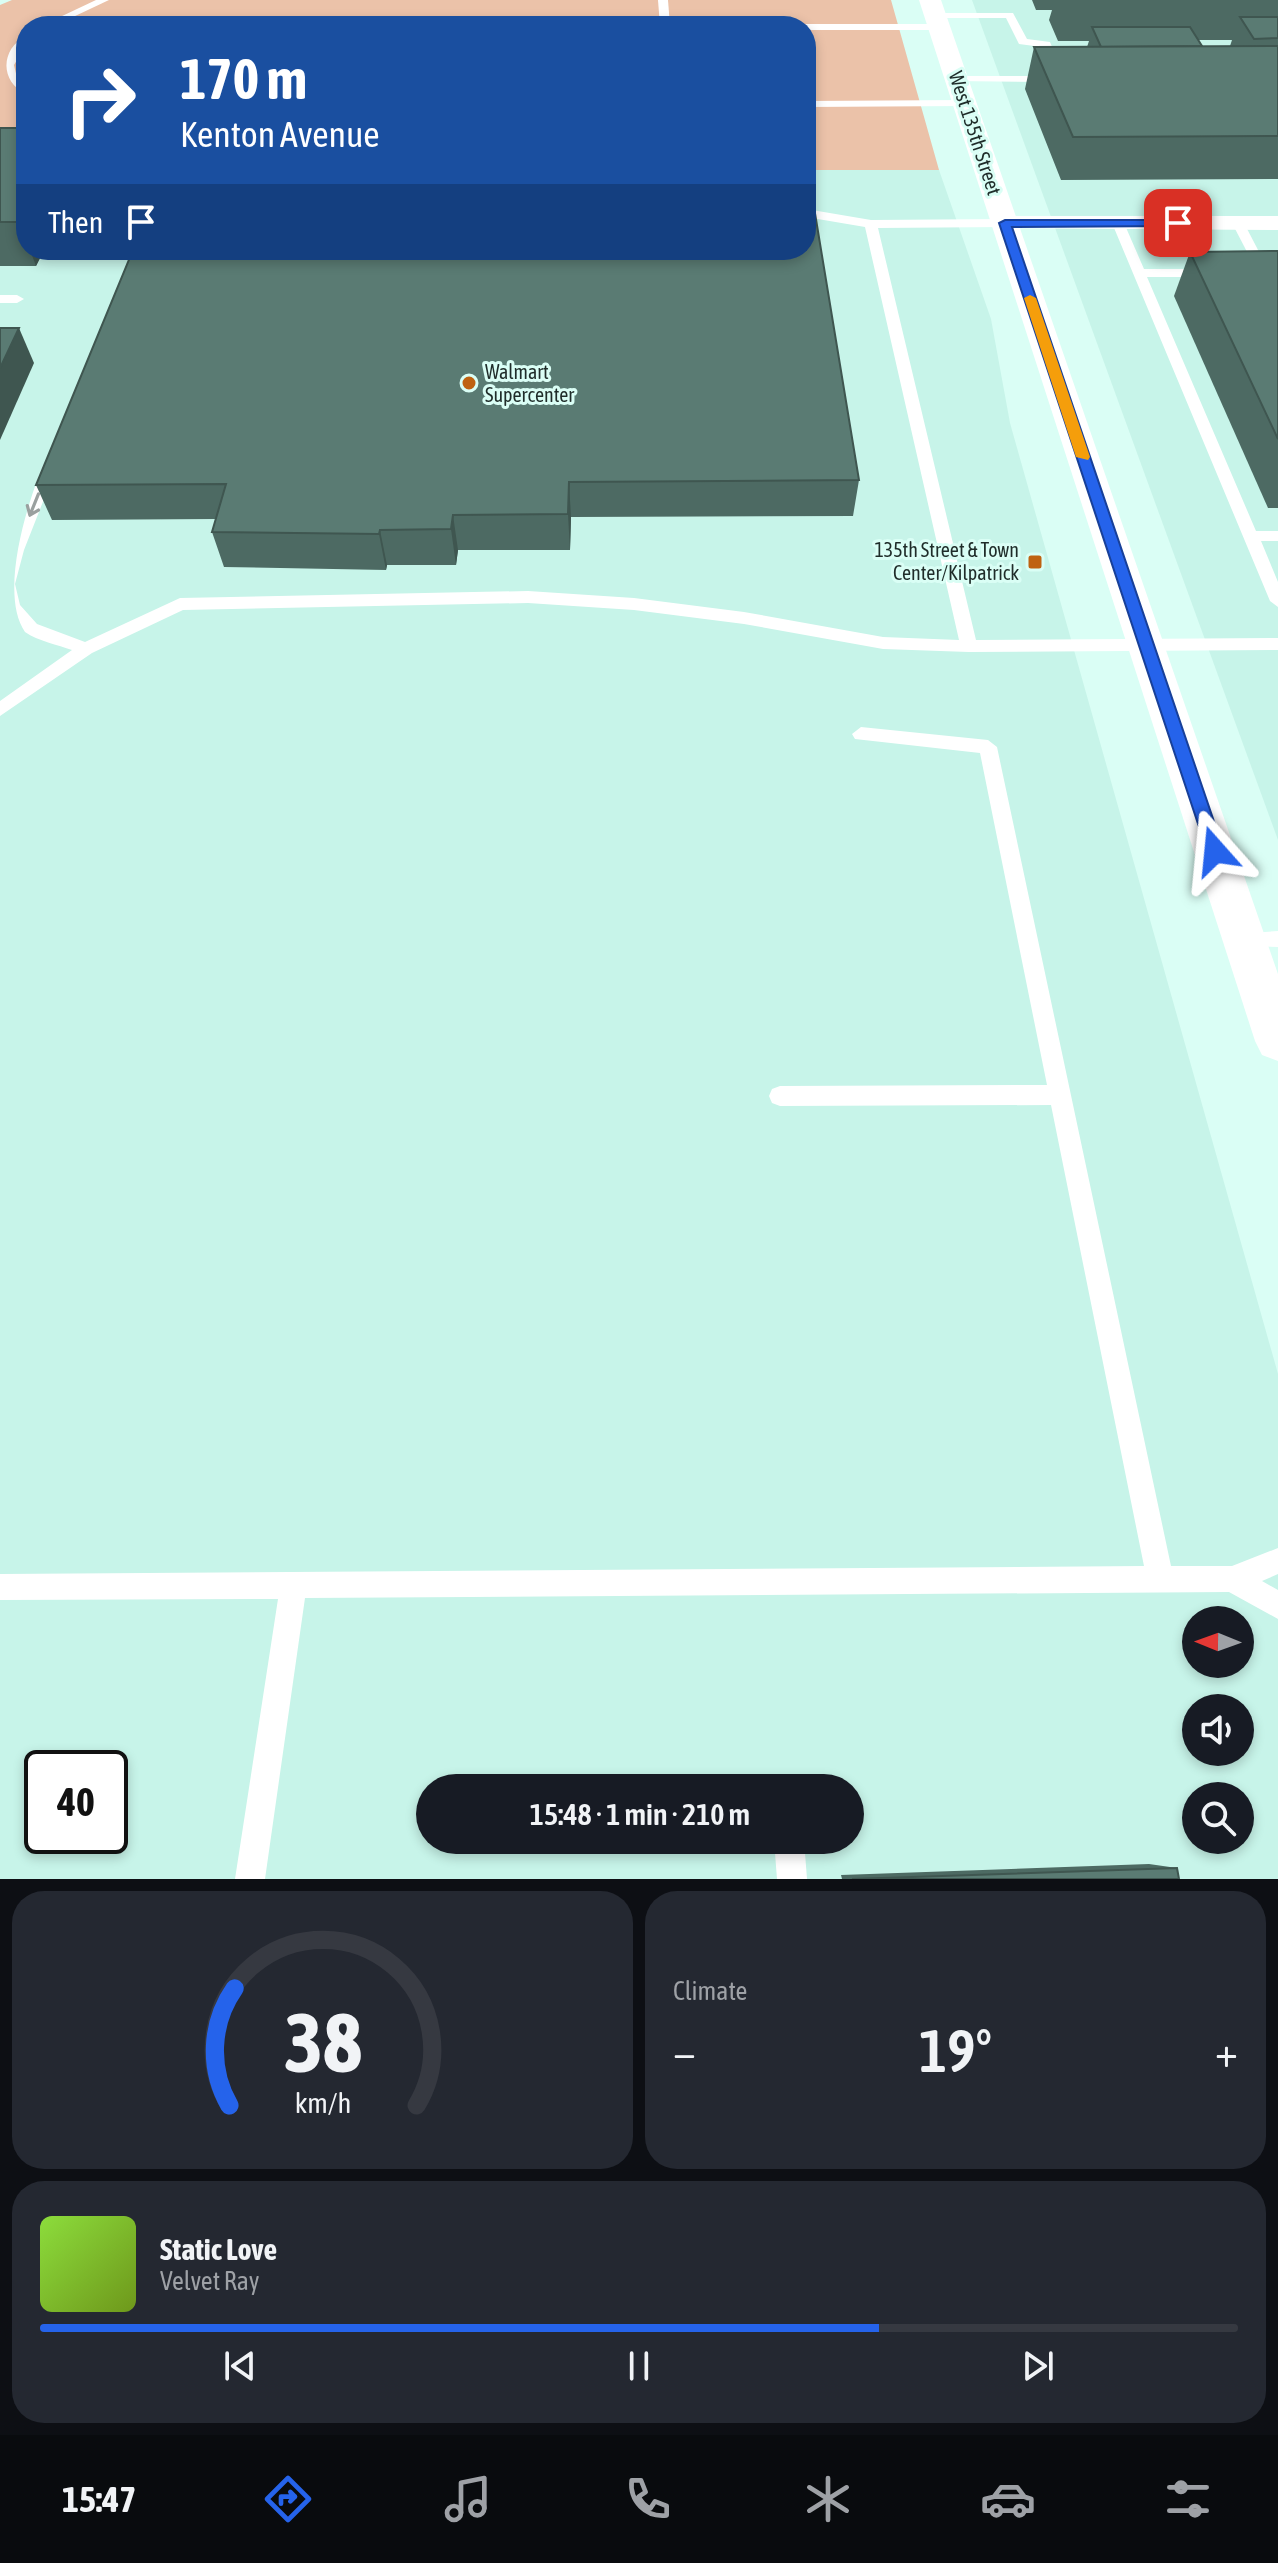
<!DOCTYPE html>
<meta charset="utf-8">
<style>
body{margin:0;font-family:"Asap Condensed",sans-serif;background:#242831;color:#f1f3f6;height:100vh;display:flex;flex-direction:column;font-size:30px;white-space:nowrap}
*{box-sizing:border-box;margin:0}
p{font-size:26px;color:#9ea1a6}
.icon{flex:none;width:44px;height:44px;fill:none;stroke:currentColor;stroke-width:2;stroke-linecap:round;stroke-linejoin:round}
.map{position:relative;height:1879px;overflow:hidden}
.side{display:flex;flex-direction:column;gap:12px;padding:12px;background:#0d0f14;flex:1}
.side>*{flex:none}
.hud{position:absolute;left:16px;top:16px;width:800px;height:244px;border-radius:32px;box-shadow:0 4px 12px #0003;background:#1a4fa0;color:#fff;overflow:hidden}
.needle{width:52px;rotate:271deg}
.buttons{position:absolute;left:1182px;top:1606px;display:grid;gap:16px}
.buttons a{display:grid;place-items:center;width:72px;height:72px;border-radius:50%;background:#171b24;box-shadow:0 4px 12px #0003;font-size:40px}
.speed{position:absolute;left:24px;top:1750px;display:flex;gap:16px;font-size:40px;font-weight:700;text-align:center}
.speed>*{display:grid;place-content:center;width:104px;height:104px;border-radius:50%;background:#171b24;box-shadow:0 4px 12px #0003;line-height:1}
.speed .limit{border:4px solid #111;border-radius:12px;background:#fff;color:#111}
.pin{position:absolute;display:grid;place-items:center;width:68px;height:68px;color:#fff;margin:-34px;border-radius:16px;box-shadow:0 4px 12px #0006}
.me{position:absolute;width:88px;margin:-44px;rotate:342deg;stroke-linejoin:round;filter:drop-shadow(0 0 6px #0008)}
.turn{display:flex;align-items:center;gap:28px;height:168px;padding:0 32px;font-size:36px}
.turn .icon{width:104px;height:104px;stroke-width:2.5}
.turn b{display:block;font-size:56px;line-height:68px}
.then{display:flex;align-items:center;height:76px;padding:0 32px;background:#0003;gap:16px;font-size:30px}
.big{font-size:60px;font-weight:600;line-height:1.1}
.side .widget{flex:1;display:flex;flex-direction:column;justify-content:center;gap:12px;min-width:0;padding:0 28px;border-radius:32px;background:#242831}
.side .dial{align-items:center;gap:0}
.dial svg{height:208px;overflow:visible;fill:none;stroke:#363941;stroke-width:7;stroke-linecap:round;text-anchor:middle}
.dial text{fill:#f1f3f6;stroke:none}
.song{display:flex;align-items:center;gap:24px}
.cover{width:96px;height:96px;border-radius:12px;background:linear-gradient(135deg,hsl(90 70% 55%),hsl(80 70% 35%))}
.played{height:8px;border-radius:4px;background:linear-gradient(90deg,#2563eb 70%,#363941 70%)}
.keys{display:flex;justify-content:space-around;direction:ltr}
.heat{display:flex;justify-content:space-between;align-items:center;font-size:44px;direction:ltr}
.side .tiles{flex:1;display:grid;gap:12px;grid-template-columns:1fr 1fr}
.widget:last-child{grid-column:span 2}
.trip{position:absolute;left:416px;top:1774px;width:448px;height:80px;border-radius:40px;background:#171b24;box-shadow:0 4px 12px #0003;font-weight:600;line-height:80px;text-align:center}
.tabs{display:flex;height:128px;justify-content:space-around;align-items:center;background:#090b0e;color:#9ea1a6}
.tabs .icon{width:56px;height:56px}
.tabs .on{color:#2563eb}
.tabs b{font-size:36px;color:#f1f3f6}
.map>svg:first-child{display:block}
.built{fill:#c7f4e9;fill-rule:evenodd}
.green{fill:#ebc2a9}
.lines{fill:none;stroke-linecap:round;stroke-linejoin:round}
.service{fill:#fff;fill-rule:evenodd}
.minor{fill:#fff;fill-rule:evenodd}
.tertiary{fill:#fff;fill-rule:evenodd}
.wall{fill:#4d6a63;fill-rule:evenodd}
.shaded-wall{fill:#3f5650}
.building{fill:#5a7b73;stroke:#3f5650;stroke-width:2}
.oneway{stroke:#9aa09f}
.route{fill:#2563eb;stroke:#184099;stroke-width:2}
.slow{fill:#f59e0b}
.poi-dot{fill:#bf6211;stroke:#dafef5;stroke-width:3}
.labels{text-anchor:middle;stroke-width:6;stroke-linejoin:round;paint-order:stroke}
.far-street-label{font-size:20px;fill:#1f2c29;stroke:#dafef5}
.far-poi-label{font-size:20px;fill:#1f2c29;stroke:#dafef5;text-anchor:start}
</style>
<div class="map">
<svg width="1278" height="1879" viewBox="0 0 1278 1879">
<rect width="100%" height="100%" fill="#dafef5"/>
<g class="built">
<polygon points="972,0 1278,0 1278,840"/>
<path d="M0 170 26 250H806V170H939L991 319 1010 423 1278 1374V1879H0ZM1196 1620H1240V1664H1196ZM1196 1708H1240V1752H1196ZM42 1768H110V1836H42ZM430 1788H850V1840H430ZM1196 1796H1240V1840H1196Z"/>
</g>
<polygon class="green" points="12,0 891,0 939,170 806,170 806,26 26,26 26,170 0,170 0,5"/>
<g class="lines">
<g class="service">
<polygon points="96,0 109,0 54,26 41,26"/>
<polygon points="658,0 668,0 670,26 660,26"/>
<polygon points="935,13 1013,13 1027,39 1050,42 1062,71 1053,73 1042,47 1019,44 1006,18 931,18 931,14"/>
<polygon points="806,24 939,24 944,27 939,30 806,30 806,26 802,26"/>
<path d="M26 36V45L14 65 17 78 26 86V94C0 82 0 49 26 36Z"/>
<polygon points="957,76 1053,76 1058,79 1053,82 953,81 952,79"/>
<polygon points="806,101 965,100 971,103 965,106 806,107"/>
<path d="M806 209 871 220 1005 219 1011 223 1005 227 878 228 976 640 1278 638V650L969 652 883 649 744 624 634 610 528 603 183 610 92 653 0 716V701L72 650C58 645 38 641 25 632 0 596 24 511 43 466L50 461 57 466 24 550 15 584 20 605 37 624 85 642 180 598 528 591 634 598 744 612 883 637 959 640 865 227 806 217Z"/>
<polygon points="1114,220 1124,223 1144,269 1206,269 1212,273 1206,277 1147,277 1256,531 1278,531 1278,541 1261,541 1278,582 1278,607 1270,601 1112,223"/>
<polygon points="1234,220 1244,223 1270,273 1269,276 1258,273 1232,223"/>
<polygon points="0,295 17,295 24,299 17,303 0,303"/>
<polygon points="861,727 988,740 997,747 1171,1566 1232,1566 1278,1548 1278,1574 1262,1581 1278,1590 1278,1619 1229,1592 305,1598 265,1879 235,1879 278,1599 0,1600 0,1574 1144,1566 1051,1105 780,1106 772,1103 769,1096 772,1089 780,1086 1047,1085 980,753 855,739 852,734"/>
<polygon points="1278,931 1278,947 1238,946 1235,940 1238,934"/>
<polygon points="774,1840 804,1840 807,1879 777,1879"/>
</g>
<polygon class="minor" points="1005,216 1278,216 1278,230 996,228 993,223 996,218"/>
<polygon class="tertiary" points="919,0 941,0 1278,974 1278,1061 1262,1055 1255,1041"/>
</g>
<g class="wall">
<path d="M1032 0H1278V179L1061 180 1025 89 1034 47H1087L1089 41H1058L1049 20 1052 10H1036ZM1198 40H1232L1230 46H1202Z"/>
<polygon points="0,128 26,128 26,250 44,250 36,266 0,266"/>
<polygon points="1278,251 1278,508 1268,508 1174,296 1190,252"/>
<polygon points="859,480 853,516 571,517 570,550 458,550 456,565 387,565 386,570 224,567 212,532 216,519 52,520 36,485"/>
<polygon points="1149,1864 1177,1868 1179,1879 842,1879 841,1875"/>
</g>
<g class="shaded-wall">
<polygon points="26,208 26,240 19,222"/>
<polygon points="30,250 44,250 36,266"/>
<polygon points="19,328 34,363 0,440 0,368"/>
<polygon points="569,482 571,517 570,550 568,514"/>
<polygon points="453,515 458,550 456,565 451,529"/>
<polygon points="380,530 387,565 386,570 379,534"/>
</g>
<g class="building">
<polygon points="1240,17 1278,17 1278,38 1254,39"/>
<polygon points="733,22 767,22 768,26 734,26"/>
<polygon points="1092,27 1190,27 1202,46 1101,47"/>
<polygon points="1278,46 1278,136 1073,137 1034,47"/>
<polygon points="0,128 26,128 26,208 19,222 0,222"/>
<polygon points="806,195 812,195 859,480 569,482 568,514 453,515 451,529 380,530 379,534 212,532 226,484 36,485 133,250 806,250"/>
<polygon points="1278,251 1278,439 1190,252"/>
<polygon points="0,328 19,328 0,368"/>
<polygon points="1177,1868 1179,1879 852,1879"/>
</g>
<defs><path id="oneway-shaft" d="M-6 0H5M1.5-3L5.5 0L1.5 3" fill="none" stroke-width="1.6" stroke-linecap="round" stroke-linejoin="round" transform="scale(2)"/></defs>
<use class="oneway" href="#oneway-shaft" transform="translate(34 505) rotate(112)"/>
<polygon class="route" points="1005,220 1178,220 1183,223 1178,226 1012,227 1224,851 1222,856 1215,858 1207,851 999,223"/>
<polygon class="slow" points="1030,295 1036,298 1090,457 1088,460 1076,457 1024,298"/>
<g class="poi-dot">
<circle cx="469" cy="383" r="8"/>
<rect x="1027" y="554" width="16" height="16" rx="4"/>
</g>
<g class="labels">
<g class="far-street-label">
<text transform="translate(975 133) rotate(72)" y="7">West 135th Street</text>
</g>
<g class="far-poi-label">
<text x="485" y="379">Walmart<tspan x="485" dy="23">Supercenter</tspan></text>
<text x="1019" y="557" text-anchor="end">135th Street &amp; Town<tspan x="1019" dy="23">Center/Kilpatrick</tspan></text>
</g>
</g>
</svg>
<div class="buttons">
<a><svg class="needle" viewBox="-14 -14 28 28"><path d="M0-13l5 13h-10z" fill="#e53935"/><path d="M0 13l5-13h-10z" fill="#9ea1a6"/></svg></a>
<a><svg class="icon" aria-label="sound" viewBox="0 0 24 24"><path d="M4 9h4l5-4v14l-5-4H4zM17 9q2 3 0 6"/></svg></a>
<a><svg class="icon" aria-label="search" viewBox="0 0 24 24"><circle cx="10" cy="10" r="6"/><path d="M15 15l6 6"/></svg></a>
</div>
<div class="speed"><div class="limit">40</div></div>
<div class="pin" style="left:1178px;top:223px;background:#d93025"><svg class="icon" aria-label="arrive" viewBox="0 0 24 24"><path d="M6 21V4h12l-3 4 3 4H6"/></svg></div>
<svg class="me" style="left:1215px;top:851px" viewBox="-20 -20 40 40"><path d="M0-17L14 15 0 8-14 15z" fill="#2563eb" stroke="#fff" stroke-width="4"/></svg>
<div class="trip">15:48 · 1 min · 210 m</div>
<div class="hud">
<div class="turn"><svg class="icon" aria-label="right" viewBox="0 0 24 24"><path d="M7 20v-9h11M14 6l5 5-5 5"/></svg><div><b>170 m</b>Kenton Avenue</div></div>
<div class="then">Then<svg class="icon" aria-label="arrive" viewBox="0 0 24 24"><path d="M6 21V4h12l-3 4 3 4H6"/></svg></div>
</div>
</div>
<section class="side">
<div class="tiles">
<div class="widget dial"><svg viewBox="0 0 100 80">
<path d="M14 69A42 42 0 1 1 86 69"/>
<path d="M14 69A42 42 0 0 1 16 24" stroke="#2563eb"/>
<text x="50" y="56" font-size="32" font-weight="700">38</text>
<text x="50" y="72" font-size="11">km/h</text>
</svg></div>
<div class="widget"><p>Climate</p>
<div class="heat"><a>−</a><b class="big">19°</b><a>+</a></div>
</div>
<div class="widget">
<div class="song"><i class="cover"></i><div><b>Static Love</b><p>Velvet Ray</p></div></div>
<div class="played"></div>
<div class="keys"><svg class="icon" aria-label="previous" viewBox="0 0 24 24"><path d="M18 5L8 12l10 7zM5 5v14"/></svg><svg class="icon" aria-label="pause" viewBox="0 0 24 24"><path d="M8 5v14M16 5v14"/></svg><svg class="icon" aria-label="next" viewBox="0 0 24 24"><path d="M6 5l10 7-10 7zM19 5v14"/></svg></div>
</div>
</div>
</section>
<nav class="tabs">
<b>15:47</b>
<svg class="icon on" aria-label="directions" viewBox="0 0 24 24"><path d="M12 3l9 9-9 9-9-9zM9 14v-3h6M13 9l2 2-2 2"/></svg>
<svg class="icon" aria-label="music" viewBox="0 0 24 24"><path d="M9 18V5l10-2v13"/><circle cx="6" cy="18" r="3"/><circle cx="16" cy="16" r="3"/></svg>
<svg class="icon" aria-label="phone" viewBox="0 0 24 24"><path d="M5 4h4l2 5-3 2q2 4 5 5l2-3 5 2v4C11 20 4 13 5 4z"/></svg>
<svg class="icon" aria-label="climate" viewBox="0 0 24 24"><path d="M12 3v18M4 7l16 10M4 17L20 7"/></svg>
<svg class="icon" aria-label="car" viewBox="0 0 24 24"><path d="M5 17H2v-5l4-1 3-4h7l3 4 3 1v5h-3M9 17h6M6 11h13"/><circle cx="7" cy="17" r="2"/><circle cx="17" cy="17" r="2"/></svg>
<svg class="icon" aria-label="filters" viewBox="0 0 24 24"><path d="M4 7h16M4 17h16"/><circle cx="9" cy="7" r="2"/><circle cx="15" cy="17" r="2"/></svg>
</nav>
